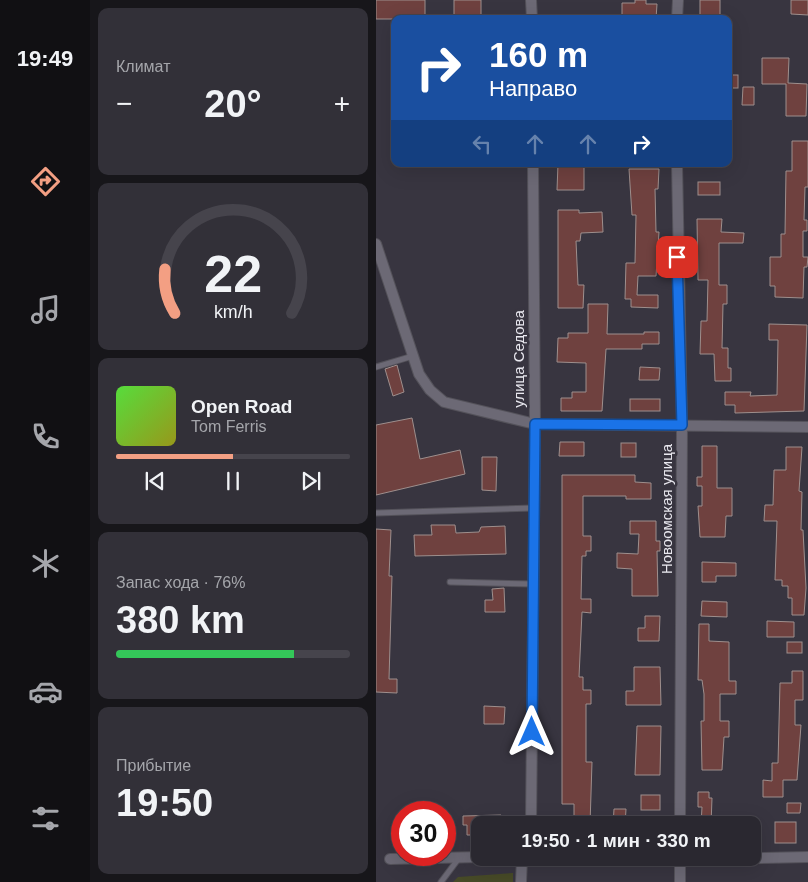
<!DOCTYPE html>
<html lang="ru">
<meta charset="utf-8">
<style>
body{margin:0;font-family:Helvetica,sans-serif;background:#323038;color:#f1f3f6;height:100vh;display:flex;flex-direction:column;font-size:19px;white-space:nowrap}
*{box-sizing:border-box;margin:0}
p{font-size:16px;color:#a5a6ab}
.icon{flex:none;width:28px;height:28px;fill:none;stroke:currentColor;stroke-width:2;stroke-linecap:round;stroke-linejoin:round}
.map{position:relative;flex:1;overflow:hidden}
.details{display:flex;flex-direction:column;gap:8px;padding:8px;background:#17161a;width:286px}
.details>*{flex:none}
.hud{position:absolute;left:15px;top:15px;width:341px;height:152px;border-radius:10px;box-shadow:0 5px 20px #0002,0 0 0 1px #46444c;background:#1a4fa0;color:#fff;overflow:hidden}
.speed{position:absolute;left:15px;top:801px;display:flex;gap:10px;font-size:25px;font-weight:700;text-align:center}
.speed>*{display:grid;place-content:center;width:65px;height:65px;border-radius:50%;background:#2a2830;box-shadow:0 5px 20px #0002,0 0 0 1px #46444c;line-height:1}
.speed .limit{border:8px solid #d22;background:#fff;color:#111}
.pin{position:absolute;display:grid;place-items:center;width:42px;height:42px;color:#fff;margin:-21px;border-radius:10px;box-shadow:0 2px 8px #0006}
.me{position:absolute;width:55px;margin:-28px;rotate:0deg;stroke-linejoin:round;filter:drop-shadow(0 0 4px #0008)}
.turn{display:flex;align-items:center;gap:18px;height:105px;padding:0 15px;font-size:22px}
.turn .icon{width:65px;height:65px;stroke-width:2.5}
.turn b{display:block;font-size:35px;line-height:42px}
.lanes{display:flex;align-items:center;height:48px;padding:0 15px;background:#0003;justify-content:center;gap:25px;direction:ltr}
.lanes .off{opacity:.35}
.big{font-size:38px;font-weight:800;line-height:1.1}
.details .card{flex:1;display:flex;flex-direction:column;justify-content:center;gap:8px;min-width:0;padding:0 18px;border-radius:10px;background:#323038}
.details .dial{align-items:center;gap:0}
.dial svg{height:130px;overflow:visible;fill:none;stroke:#46444c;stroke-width:7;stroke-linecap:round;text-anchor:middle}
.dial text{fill:#f1f3f6;stroke:none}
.song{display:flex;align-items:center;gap:15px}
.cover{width:60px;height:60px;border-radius:8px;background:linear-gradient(135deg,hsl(110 70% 55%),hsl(60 70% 35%))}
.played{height:5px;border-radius:2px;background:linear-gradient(90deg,#f39f83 50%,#46444c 50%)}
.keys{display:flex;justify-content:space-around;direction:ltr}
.heat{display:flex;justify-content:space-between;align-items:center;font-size:28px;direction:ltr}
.charge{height:8px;border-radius:4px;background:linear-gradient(90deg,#34c759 76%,#46444c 0)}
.trip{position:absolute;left:95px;top:816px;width:290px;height:50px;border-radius:10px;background:#2a2830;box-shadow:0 5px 20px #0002,0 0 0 1px #46444c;font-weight:800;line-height:50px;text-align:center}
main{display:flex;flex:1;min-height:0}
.tab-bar{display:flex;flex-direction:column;width:90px;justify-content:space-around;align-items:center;background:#111013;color:#a5a6ab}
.tab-bar .icon{width:35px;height:35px}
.tab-bar .current{color:#f39f83}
.tab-bar b{font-size:22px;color:#f1f3f6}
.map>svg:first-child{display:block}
.green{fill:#474a27}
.building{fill:#6f413f;stroke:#9e8f8d}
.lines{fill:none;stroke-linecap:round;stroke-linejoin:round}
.service-casing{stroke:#54525a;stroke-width:7}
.minor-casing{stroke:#54525a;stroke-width:12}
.service{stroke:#6c6975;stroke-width:5}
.minor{stroke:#6c6975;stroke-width:10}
.route-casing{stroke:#114b97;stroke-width:12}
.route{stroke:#1a73e8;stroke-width:9}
.labels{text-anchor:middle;stroke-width:5;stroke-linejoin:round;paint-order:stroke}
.street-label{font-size:15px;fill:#e9e8ef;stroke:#383540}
</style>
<main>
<nav class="tab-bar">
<b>19:49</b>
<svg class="icon current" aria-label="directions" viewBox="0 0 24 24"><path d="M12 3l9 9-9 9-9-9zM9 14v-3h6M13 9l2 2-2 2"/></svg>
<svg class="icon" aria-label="music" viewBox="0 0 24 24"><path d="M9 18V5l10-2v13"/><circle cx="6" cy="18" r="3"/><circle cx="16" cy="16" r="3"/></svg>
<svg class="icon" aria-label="phone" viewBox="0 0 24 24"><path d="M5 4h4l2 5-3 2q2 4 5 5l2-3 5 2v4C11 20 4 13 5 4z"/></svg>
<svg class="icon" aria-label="climate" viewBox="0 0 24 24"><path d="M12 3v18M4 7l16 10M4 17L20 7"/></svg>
<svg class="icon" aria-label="car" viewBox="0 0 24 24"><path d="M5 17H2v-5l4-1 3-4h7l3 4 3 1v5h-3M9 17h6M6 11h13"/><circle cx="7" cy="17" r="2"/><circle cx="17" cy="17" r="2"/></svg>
<svg class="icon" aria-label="filters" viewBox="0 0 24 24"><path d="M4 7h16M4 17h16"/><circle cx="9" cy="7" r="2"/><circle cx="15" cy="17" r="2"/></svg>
</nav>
<section class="details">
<div class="card"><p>Климат</p>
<div class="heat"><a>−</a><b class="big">20°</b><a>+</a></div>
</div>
<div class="card dial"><svg viewBox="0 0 100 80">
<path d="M14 69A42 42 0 1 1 86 69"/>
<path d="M14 69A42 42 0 0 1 8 42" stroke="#f39f83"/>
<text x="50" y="56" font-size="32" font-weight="700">22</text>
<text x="50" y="72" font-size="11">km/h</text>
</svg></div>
<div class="card">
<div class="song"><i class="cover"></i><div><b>Open Road</b><p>Tom Ferris</p></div></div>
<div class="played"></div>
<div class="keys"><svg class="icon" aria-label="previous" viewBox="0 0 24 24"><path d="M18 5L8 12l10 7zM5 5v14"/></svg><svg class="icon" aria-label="pause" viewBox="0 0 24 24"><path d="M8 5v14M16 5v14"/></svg><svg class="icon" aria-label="next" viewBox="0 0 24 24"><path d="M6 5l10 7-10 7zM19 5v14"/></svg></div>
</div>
<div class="card"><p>Запас хода · 76%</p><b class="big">380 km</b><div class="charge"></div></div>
<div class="card"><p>Прибытие</p><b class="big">19:50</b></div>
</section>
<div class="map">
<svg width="432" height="882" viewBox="0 0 432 882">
<rect width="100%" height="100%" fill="#383540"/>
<polygon class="green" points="137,873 137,882 77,882 82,877"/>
<g class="building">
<rect x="0" y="0" width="49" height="19"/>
<rect x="78" y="0" width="27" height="19"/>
<polygon points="259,0 270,0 270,4 281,4 280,19 246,15 246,3 259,3"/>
<rect x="324" y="0" width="20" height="19"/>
<polygon points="415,0 432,0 432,15 415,14"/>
<polygon points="386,58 413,58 412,83 431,84 430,116 410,116 410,84 386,84"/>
<rect x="352" y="75" width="10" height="13"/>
<polygon points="367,87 378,87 378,105 366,105"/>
<polygon points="416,141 432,141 432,187 429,187 428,220 431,220 431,231 427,231 427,257 432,257 431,267 428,267 427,298 399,297 399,286 394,286 394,257 405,257 405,234 409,234 410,171 416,171"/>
<polygon points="182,164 208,164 208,190 181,190"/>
<polygon points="253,169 283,169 282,189 279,189 280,232 283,232 280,276 262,276 261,295 282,295 282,308 255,307 255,299 249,299 250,263 259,263 260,215 256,215"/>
<rect x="322" y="182" width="22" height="13"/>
<polygon points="182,210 203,210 203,213 226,212 227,232 205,233 204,241 200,241 202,285 208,285 207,308 182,308"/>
<polygon points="321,219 346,219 345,232 368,233 367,243 343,243 343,285 351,285 351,304 347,304 346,348 352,348 352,368 355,368 355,381 339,381 338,354 324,354 325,321 331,321 332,280 322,280"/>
<polygon points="212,304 232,304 231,334 268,334 268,332 283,332 283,344 266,344 266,349 230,349 226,411 185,411 185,398 196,398 196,392 210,392 210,363 181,362 182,338 192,338 192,333 212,333"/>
<polygon points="393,324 431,325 428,411 359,413 359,405 349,405 349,392 375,392 374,396 401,395 402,340 393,340"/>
<polygon points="21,365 28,392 17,396 9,369"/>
<polygon points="264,367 284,368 283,380 263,380"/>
<rect x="254" y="399" width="30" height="12"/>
<polygon points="36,418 44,459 84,450 89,474 0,495 0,425"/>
<polygon points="184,442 208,442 208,456 183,456"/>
<rect x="245" y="443" width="15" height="14"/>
<polygon points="326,446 341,446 341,488 356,488 356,516 350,516 349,537 324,537 322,506 326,506 326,486 321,486 321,477 326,477"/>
<polygon points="410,447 426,447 423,491 426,492 425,530 427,530 430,588 428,615 416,615 416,598 412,598 412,586 406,586 406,580 399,580 401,521 388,521 389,505 397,505 398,470 410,470"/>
<polygon points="106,457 121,457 120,491 106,490"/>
<polygon points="186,475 259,475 259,482 275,483 275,499 250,499 250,496 207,496 207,536 215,536 215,551 210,551 210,556 206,556 205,599 215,599 215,613 206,612 203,677 207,677 207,690 215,690 215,704 210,704 210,762 216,762 214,825 198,825 198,804 186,804"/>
<polygon points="254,521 280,521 280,541 284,541 284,551 281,551 282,596 256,596 256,569 241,568 241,553 262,554 263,534 254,534"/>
<polygon points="55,525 79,525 80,533 103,532 105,527 129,526 130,554 39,556 38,535 56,535"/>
<polygon points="0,529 15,530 13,576 16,576 13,679 21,679 21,693 0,692"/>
<polygon points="326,562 360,563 360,576 340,576 340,582 326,582"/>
<polygon points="128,588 129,612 109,612 109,600 117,600 116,589"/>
<polygon points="326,601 351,602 351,617 325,616"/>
<polygon points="269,616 284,616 283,641 262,641 262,628 269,628"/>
<polygon points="391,621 418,622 418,637 391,637"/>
<polygon points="323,624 333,624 333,641 353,642 353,681 360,681 360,694 344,694 344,721 353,721 353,737 348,737 346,770 326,770 325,721 328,721 328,694 326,680 322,680"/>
<rect x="411" y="642" width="15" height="11"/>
<polygon points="258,667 284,667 285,705 250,705 250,691 258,691"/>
<polygon points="416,671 427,671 427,700 419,700 419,725 425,725 421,780 407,780 407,797 387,797 387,780 396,781 396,763 402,763 404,683 416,683"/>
<polygon points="108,706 129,707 128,724 108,724"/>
<polygon points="261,726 285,726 284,775 259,775"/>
<polygon points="322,792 333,792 333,798 336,798 335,825 325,825 326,807 322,807"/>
<rect x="265" y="795" width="19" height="15"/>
<polygon points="411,803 425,803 424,813 411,813"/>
<polygon points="238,809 250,809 249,825 237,825"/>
<polygon points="125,815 125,825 104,825 104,835 91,835 91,825 87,825 87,816"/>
<rect x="399" y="822" width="21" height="21"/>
</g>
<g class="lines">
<g class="service-casing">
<g id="service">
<polyline points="0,367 37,356"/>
<polyline points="0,513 158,508"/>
<polyline points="74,582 157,584"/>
<polyline points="65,882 83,858"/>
</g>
</g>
<g class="minor-casing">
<g id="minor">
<polyline points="155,0 156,19"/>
<polyline points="301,19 302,0"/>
<polyline points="301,164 306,425 304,825"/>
<polyline points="0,244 43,374 54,390 68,402 159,424 432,427"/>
<polyline points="155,825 159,424 157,164"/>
<polyline points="201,858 304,860 432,857"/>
<polyline points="14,859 104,857"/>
<polyline points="145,882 146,858"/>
<polyline points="304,882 304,858"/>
</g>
</g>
<use href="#service" class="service"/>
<use href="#minor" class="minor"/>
</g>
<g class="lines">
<g class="route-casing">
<polyline id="route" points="156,732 159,424 306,425 301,257"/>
</g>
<use href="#route" class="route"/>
</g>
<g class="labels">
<g class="street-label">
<text transform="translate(143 359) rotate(-90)" y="5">улица Седова</text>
<text transform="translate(291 509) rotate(-90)" y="5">Новоомская улица</text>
</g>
</g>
</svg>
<div class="speed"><div class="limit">30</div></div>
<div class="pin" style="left:301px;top:257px;background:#d93025"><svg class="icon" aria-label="arrive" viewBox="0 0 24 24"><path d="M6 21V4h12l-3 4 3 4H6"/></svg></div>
<svg class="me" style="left:156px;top:732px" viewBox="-20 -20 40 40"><path d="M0-17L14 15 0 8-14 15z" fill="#1a73e8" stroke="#fff" stroke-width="4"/></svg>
<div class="trip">19:50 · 1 мин · 330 m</div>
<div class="hud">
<div class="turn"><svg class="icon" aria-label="right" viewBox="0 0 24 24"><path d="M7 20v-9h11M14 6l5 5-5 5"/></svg><div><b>160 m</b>Направо</div></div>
<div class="lanes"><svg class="icon off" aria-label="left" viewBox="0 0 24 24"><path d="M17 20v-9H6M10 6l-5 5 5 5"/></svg><svg class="icon off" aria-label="ahead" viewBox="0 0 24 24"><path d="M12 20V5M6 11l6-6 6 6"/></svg><svg class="icon off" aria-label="ahead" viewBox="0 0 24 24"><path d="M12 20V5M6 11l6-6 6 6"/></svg><svg class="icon" aria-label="right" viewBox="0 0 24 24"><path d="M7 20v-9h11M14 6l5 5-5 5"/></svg></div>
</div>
</div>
</main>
